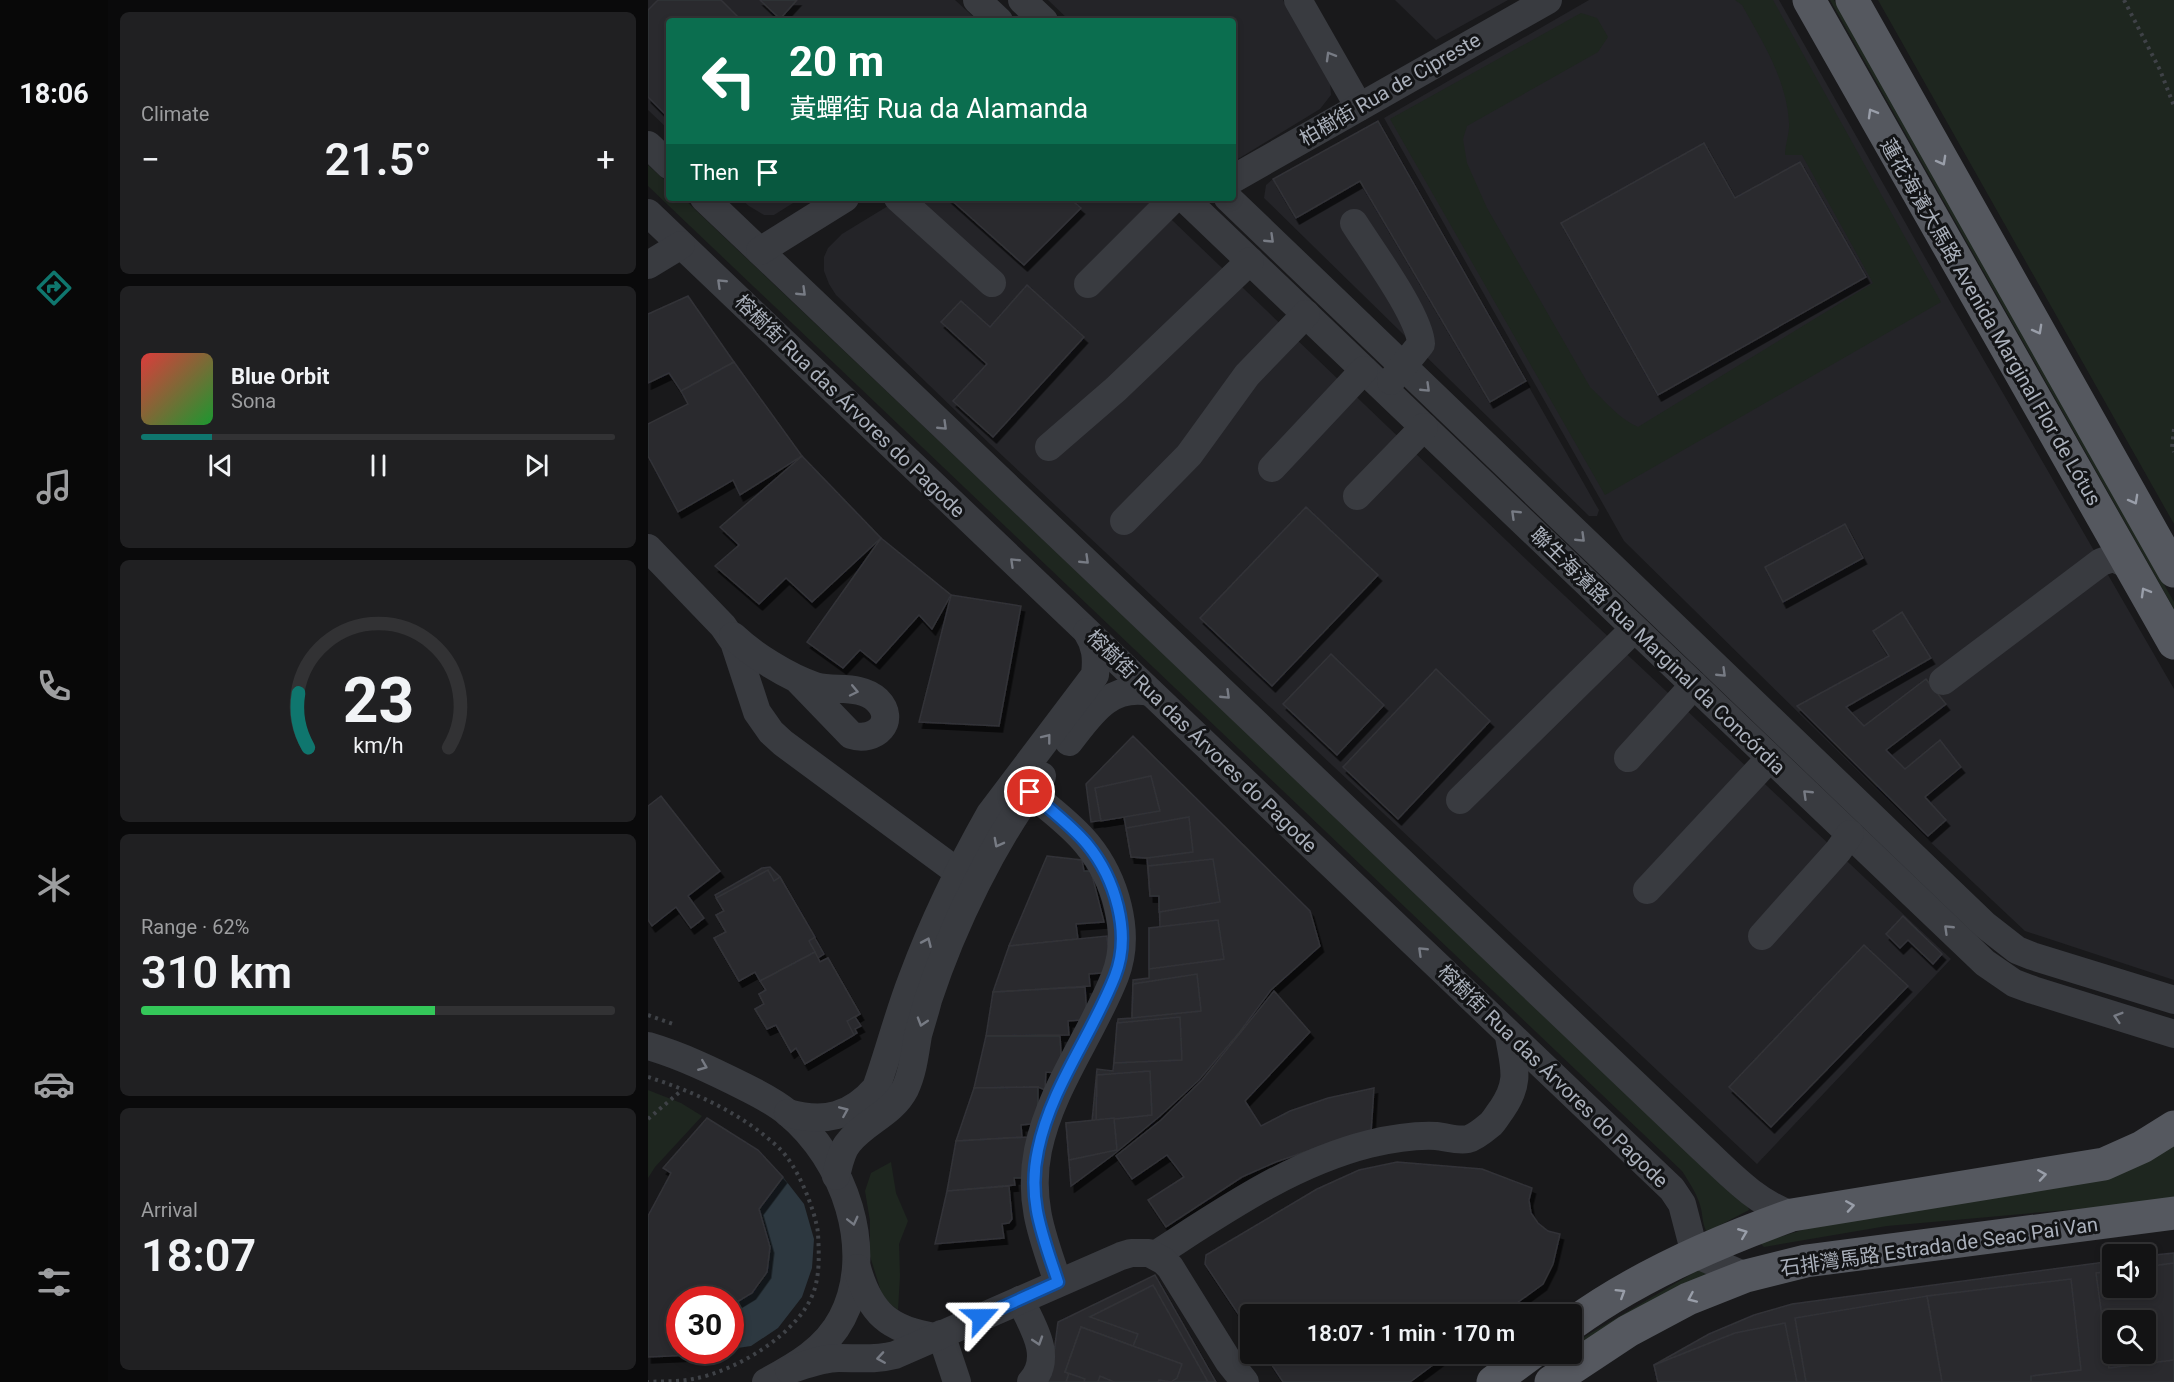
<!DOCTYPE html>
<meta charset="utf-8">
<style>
body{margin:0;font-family:Roboto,"Noto Sans SC",sans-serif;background:#202022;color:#f1f3f6;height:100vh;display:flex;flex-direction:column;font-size:22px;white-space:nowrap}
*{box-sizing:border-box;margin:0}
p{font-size:20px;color:#9d9ea0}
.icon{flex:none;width:33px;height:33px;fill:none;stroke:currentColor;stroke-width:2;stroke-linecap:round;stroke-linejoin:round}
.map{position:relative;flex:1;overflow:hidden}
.panel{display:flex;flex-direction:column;gap:12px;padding:12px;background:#0a0a0b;width:540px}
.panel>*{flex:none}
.top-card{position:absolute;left:18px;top:18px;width:570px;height:183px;border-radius:6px;box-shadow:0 3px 9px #0003,0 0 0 2px #323234;background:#0b6e4f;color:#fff;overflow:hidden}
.controls{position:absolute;left:1454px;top:1244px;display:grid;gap:12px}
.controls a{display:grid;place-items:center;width:54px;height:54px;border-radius:6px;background:#131314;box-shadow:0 3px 9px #0003,0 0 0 2px #323234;font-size:30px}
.speed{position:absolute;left:18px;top:1286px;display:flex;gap:12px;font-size:30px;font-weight:700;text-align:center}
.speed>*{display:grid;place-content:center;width:78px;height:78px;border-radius:50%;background:#131314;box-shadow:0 3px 9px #0003,0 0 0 2px #323234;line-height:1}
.speed .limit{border:9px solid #d22;background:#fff;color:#111}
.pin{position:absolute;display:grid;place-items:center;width:51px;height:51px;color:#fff;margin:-26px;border:3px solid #fff;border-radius:50%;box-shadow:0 2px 6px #0007}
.me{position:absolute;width:66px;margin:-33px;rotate:66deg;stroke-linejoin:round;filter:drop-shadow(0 0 4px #0008)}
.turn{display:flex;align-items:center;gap:21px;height:126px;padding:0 24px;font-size:27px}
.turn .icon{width:78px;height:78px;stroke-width:2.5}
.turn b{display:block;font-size:42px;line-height:51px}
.then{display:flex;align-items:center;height:57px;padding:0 24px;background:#0003;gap:12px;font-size:22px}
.big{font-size:45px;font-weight:600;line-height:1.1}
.panel .widget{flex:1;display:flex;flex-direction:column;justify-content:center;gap:9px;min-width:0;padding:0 21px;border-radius:9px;background:#202022}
.panel .dial{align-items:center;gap:0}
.dial svg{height:156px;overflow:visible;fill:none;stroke:#323234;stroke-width:7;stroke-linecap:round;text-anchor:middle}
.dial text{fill:#f1f3f6;stroke:none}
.song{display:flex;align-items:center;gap:18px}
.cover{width:72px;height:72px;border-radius:9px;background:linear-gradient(135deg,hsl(0 70% 55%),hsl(130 70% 35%))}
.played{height:6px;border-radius:3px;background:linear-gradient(90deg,#0f766e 15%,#323234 15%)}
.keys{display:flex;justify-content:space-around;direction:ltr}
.heat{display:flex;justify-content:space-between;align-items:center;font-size:33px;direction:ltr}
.charge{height:9px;border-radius:4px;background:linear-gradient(90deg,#34c759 62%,#323234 0)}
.trip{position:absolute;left:592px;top:1304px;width:342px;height:60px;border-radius:6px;background:#131314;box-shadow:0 3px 9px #0003,0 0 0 2px #323234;font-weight:600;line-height:60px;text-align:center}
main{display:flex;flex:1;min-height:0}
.menu{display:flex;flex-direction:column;width:108px;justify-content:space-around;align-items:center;background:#080808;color:#9d9ea0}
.menu .icon{width:42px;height:42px}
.menu .selected{color:#0f766e}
.menu b{font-size:27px;color:#f1f3f6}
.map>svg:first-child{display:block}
.built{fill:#242428}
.green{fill:#1e261f}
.water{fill:#2d3840}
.building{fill:#2b2c2f;stroke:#323237;stroke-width:1.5;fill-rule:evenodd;filter:url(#shadow)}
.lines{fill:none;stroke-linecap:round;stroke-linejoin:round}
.path{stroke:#3f4247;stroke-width:4;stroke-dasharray:3 4.5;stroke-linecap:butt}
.minor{stroke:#393b40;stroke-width:28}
.major{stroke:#55585f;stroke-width:33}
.oneway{stroke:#777b84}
.oneway2{stroke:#999ea9}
.route-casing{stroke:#114b97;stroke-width:15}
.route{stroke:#1a73e8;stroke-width:10}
.labels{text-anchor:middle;stroke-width:6;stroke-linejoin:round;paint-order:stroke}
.street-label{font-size:20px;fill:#aab0bb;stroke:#131416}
</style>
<main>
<nav class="menu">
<b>18:06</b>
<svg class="icon selected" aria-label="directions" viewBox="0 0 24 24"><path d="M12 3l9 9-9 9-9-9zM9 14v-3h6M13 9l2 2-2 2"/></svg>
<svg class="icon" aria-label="music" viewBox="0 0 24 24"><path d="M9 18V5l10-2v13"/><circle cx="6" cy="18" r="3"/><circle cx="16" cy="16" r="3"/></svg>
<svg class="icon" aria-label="phone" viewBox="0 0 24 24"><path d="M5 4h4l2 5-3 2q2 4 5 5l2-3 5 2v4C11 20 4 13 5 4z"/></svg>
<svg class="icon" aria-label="climate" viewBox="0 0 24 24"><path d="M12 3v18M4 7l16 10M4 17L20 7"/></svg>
<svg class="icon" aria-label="car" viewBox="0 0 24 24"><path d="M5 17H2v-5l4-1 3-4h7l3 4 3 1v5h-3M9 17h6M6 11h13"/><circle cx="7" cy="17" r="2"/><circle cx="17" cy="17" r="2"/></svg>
<svg class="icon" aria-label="filters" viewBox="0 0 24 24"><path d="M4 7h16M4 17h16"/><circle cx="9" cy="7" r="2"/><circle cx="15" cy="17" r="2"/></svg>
</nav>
<section class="panel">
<div class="widget"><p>Climate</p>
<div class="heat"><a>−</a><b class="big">21.5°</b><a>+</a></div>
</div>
<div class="widget">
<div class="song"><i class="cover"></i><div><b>Blue Orbit</b><p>Sona</p></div></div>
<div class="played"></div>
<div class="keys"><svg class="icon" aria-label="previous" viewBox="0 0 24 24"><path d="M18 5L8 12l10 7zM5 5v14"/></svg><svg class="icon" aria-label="pause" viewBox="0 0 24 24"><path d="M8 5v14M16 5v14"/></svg><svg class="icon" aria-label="next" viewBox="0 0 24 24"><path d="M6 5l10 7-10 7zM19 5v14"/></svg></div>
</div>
<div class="widget dial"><svg viewBox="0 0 100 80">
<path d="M14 69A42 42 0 1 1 86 69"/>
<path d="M14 69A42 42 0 0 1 9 41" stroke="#0f766e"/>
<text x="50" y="56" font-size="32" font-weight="700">23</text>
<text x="50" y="72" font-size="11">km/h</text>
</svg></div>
<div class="widget"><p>Range · 62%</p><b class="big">310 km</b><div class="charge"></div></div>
<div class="widget"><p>Arrival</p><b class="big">18:07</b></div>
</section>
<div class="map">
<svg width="1526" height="1382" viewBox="0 0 1526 1382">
<defs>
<filter id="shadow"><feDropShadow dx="3.5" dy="6" stdDeviation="0" flood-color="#0009"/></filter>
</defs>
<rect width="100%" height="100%" fill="#19191b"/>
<g class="built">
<polygon points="0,0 307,0 330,21 21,21 21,130 0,110"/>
<polygon points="400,0 635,0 682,83 683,95 672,109 585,162 585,21 422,21"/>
<polygon points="747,0 860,0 788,40"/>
<polygon points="941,0 1131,0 1304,305 1526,689 1526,980 1377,931 1279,839 976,541 736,118"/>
<polygon points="730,121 948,505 951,510 949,516 941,516 616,198 618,185 625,179"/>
<polygon points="92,198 153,198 126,215 116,215 101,206"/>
<polygon points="253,198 501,198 884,565 1303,959 1109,1164 342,444 188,295 181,284 176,271 176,257 180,248 194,234"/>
</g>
<g class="green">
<path d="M1087 0H1125L1293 302 957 495 742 119 933 13 949 18 960 37 950 52 819 126 815 139 819 163 839 208 942 387C957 401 971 419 990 427L1225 283 1154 155H1137C1137 145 1142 132 1141 123 1139 80 1114 41 1094 5Z"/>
<polygon points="1182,0 1186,0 1526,602 1526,609"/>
<polygon points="1230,0 1526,0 1526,524"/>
<path d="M0 165 21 184V198H35L1028 1140 1100 1206 1101 1210 1059 1232C1054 1225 1055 1214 1052 1205 1048 1192 1041 1182 1034 1171L0 186Z"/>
<polygon points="0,1090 33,1103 54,1116 7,1167 0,1178"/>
<polygon points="1526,1144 1526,1198 1464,1206 1239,1226 1116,1247 1112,1243 1177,1223"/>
<polygon points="243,1162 248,1193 260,1221 251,1244 252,1276 250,1310 235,1298 222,1256 222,1221 217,1191 223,1173"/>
<polygon points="1057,1266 1066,1270 925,1350 926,1343"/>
</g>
<path class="water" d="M135 1177 156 1204 166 1239 164 1268 154 1297 130 1328 103 1346 83 1349 84 1305C90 1301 99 1298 104 1293 130 1268 121 1239 111 1209Z"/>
<g class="building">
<polygon points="10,0 73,0 94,21 21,21 21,118 0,97 0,10"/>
<polygon points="112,0 149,0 132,19"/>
<polygon points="730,121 878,381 842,402 712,181 648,218 625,179"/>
<polygon points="1056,143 1087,198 1152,162 1218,277 1010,395 913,223"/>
<polygon points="301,198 421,198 433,208 376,265"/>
<polygon points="379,285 436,337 345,437 305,401 339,364 293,322 313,301 342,327"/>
<polygon points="40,296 86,362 33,391 21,373 0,383 0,314"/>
<polygon points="86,362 154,456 92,495 85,480 30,512 0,456 0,424 40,404 33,391"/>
<polygon points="154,456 233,538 164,602 138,578 111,604 67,566 91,545 72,527"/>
<polygon points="658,507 730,575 624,686 552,618"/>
<polygon points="1197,524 1215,558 1135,602 1117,567"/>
<polygon points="233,538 303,595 284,629 271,615 228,663 212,650 195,668 159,642"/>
<polygon points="303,595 373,606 351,726 271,722"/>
<polygon points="1254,612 1283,658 1198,707 1216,726 1278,679 1298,704 1238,750 1257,769 1292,740 1313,767 1277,797 1298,820 1280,836 1149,706 1241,656 1225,631"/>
<polygon points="683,654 736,705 689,755 635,704"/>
<polygon points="788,669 842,721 750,819 695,767"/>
<polygon points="485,736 662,911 672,946 623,990 591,1033 551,1080 512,1116 465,1155 423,1186 418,1123 444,1121 449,1069 465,1071 470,1019 484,1018 485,980 501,978 501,928 512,928 511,896 502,896 499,858 483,857 476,817 443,822 438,784"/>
<polygon points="503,776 512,811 453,821 447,788"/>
<polygon points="13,796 72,871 40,896 56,918 43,928 28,907 4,926 0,920 0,806"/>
<polygon points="541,817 545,852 499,858 483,857 478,828"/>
<polygon points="399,856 434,860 436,871 443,871 456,922 428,924 430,939 361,946"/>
<polygon points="565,859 572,902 511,912 511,896 502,896 500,866"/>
<polygon points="122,867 132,877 176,954 170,958 172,962 180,958 212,1014 207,1017 213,1026 207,1029 209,1033 157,1064 148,1048 143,1052 128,1025 119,1029 107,1009 116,1004 111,994 118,990 107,972 91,981 66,938 78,932 68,915 76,911 67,895 114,868"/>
<polygon points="120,870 126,881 132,877 167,937 161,941 167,952 112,981 107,972 91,981 66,938 78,932 68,915 76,911 68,898"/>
<polygon points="1255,916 1294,954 1285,964 1260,940 1252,948 1238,934"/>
<polygon points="570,920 576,959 501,969 501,928"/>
<polygon points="459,936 462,967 454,973 441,974 442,986 345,992 361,946"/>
<polygon points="1216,945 1260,986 1123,1127 1081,1087"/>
<polygon points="167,952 172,962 180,958 212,1014 199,1021 206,1035 157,1064 148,1048 143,1052 128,1025 119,1029 107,1009 116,1004 111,994 118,990 112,981"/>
<polygon points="549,974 553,1011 484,1018 485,984"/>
<polygon points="437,987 439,1016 433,1020 420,1021 421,1035 338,1036 345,992"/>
<polygon points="626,991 662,1032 597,1101 613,1126 642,1111 680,1098 726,1088 723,1133 674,1146 628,1162 594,1177 518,1227 500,1200 536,1177 519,1155 484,1179 468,1156 513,1120 554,1080"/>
<polygon points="532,1017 534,1060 466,1063 469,1023"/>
<polygon points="338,1036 412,1036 414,1068 408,1073 398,1072 397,1090 390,1087 326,1088"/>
<polygon points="502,1071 504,1115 448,1121 449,1075"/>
<polygon points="390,1087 390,1118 383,1124 373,1125 374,1137 308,1141 326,1088"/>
<polygon points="59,1118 110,1150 135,1177 111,1209 122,1247 119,1272 104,1293 84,1305 82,1317 82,1299 32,1299 32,1350 78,1350 45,1355 0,1357 0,1216 23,1173 15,1168"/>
<polygon points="466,1118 469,1150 421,1160 418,1123"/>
<polygon points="381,1137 377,1178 366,1178 367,1185 299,1191 308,1141"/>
<polygon points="749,1162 834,1169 884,1188 881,1200 883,1213 890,1223 900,1231 912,1234 905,1264 895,1284 854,1314 603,1314 603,1333 557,1264 558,1255 669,1189 711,1170"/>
<polygon points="361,1186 364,1219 361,1223 354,1224 356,1238 287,1244 299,1191"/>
<path d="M1526 1253V1382H1010L1006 1365 1061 1334 1106 1315 1144 1304 1464 1261V1287H1497V1256ZM1464 1320H1497V1353H1464Z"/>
<path d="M1526 1263V1360L1461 1368 1448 1273 1464 1271V1287H1497V1267ZM1464 1320H1497V1353H1464Z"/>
<polygon points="507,1275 568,1382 398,1382 403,1375 410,1322"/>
<polygon points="1423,1279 1433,1370 1383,1376 1383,1382 1294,1382 1279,1296"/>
<polygon points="505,1285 560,1382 418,1382 421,1373 417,1372 433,1327 485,1346 490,1334 442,1317"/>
<polygon points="1279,1296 1294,1382 1158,1382 1147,1318"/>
<polygon points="1137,1323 1149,1382 1010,1382 1006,1365 1087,1333"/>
<polygon points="433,1327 534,1364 529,1378 523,1382 511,1380 510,1382 466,1382 452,1376 450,1382 436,1382 437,1379 417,1372"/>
<polygon points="616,1353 801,1353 762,1382 635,1382"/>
</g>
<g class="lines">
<g class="path">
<polyline points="1476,0 1512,70 1526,106"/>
<polyline points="1526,429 1524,447 1526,452"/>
<polyline points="0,1015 25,1024"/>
<path d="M0 1077C47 1092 95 1114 131 1148 149 1165 167 1209 170 1233 171 1254 172 1272 166 1291 151 1334 88 1371 45 1379 31 1382 15 1381 0 1382"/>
<polyline points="0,1119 34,1090"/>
</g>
<g class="minor">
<polyline points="329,0 351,21"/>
<polyline points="374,0 396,21"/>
<polyline points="650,0 711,107"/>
<polyline points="0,145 21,165"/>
<polyline points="585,179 900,0"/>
<path d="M56 198 1054 1148C1082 1174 1107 1202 1144 1215"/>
<polyline points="250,198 344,283"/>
<polyline points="536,198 1337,963 1366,983 1385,990 1526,1034"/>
<polyline points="580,198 1337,925 1369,950 1384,956 1526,1000"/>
<polyline points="0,213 1024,1189 1034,1204 1047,1254 1098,1276"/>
<path d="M706 223C723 250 772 316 773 344L743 381"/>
<polyline points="112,251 197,198"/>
<polyline points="0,265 33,245"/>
<polyline points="440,284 526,198"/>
<polyline points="401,447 468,389 602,261"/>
<polyline points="624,468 716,370"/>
<polyline points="709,496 776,427"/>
<polyline points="476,521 541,455 599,375 658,314"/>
<polyline points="0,548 75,626 86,642 109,712 123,732 135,743 311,873 326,881"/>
<path d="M85 636C105 655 140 677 167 686 186 692 212 684 229 700 250 721 227 743 203 735L149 679"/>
<polyline points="1295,681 1453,562 1465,558 1481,565"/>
<path d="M421 742C443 714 461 684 502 692"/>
<polyline points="980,758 1046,685"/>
<path d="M382 792C401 809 423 824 439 844 467 878 484 933 467 976 444 1035 403 1087 390 1150 380 1200 394 1236 410 1282"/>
<polyline points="812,800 986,629"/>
<polyline points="999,890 1122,758"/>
<polyline points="1114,936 1190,851 1202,834"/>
<path d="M0 1046C34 1056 65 1071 97 1087 111 1094 127 1102 140 1113 196 1159 229 1251 194 1318 178 1349 148 1366 118 1382"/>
<path d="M140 1113C176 1123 203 1117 228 1088 241 1052 250 1015 264 979 285 923 312 867 342 814L447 675C449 658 448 646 439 632"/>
<path d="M188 1176C191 1164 193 1151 201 1142 218 1121 244 1114 257 1089 265 1072 267 1053 270 1035 273 1024 277 1012 280 1000 305 924 346 840 394 776"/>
<path d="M507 1255C574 1212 642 1164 721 1144 742 1139 767 1135 788 1136 799 1137 809 1141 820 1139 828 1137 837 1129 843 1124 847 1120 850 1114 854 1109 873 1081 866 1067 861 1036"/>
<path d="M209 1268C222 1313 241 1330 287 1337"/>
<path d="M372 1300C384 1325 406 1357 383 1382"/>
<polyline points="293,1334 309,1382"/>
<path d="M141 1370C157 1365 174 1358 191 1358 211 1358 228 1360 247 1355L473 1256 483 1253H501L516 1261 522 1267 581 1362 597 1382"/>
</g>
<g class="major">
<polyline points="1161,0 1526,643"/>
<polyline points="1204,0 1526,571"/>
<path d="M924 1324C990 1276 1068 1242 1144 1215L1456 1164 1494 1147 1526 1127"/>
<polyline points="845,1382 884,1353"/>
<polyline points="903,1382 980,1331 1040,1299 1098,1276 1158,1261 1526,1213"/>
</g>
</g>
<defs><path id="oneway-chevron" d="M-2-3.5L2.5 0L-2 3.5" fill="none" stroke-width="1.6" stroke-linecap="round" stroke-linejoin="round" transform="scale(1.5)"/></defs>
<g class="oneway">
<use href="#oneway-chevron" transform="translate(682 56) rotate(-120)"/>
<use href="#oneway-chevron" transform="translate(622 239) rotate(44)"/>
<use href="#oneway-chevron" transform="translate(73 283) rotate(-136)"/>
<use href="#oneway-chevron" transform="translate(154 292) rotate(44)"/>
<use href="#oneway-chevron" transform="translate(778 388) rotate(44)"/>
<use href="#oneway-chevron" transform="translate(295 426) rotate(44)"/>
<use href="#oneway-chevron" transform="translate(867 514) rotate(-136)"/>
<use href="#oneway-chevron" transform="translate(933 538) rotate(44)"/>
<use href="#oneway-chevron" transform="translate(437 560) rotate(44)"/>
<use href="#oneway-chevron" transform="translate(366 562) rotate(-136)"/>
<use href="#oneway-chevron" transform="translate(1074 673) rotate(44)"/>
<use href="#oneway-chevron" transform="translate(206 691) rotate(12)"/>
<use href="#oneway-chevron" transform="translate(578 695) rotate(44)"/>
<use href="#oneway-chevron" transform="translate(399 738) rotate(-52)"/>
<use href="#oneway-chevron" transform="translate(1159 794) rotate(-136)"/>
<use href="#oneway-chevron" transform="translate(350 843) rotate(118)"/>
<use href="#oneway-chevron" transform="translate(1300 929) rotate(-136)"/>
<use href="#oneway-chevron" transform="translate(279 942) rotate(-66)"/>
<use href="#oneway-chevron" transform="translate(774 951) rotate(-136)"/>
<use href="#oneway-chevron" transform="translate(1470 1017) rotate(-163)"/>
<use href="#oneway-chevron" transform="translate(274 1022) rotate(107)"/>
<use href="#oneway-chevron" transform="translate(55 1066) rotate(22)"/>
<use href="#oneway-chevron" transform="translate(196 1111) rotate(-23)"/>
<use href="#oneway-chevron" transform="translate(205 1221) rotate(76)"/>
<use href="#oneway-chevron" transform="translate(390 1341) rotate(72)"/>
<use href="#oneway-chevron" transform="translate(233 1358) rotate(171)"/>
</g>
<g class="oneway2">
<use href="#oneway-chevron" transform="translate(1224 113) rotate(-120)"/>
<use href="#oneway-chevron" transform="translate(1294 161) rotate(61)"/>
<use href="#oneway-chevron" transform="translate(1390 330) rotate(61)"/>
<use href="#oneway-chevron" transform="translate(1486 500) rotate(61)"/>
<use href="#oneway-chevron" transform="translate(1497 592) rotate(-120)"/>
<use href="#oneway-chevron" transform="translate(1394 1175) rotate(-9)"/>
<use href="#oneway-chevron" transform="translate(1202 1206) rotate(-9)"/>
<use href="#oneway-chevron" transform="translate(1095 1233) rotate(-22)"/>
<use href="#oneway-chevron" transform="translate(973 1293) rotate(-32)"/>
<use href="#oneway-chevron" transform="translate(1044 1298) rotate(156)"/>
</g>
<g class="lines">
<g class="route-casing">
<path id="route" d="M333 1317 410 1282C395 1236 379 1200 390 1150 403 1087 444 1035 467 976 484 933 467 878 439 844 423 825 401 809 382 792"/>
</g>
<use href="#route" class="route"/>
</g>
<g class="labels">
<g class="street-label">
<text transform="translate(742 89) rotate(-30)" y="7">柏樹街 Rua de Cipreste</text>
<text transform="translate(1343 322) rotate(60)" y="7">蓮花海濱大馬路 Avenida Marginal Flor de Lótus</text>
<text transform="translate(202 406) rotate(44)" y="7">榕樹街 Rua das Árvores do Pagode</text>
<text transform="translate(1010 651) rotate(44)" y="7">聯生海濱路 Rua Marginal da Concórdia</text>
<text transform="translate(554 741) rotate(44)" y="7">榕樹街 Rua das Árvores do Pagode</text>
<text transform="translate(905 1076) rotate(44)" y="7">榕樹街 Rua das Árvores do Pagode</text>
<text transform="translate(1291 1246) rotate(-8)" y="7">石排灣馬路 Estrada de Seac Pai Van</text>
</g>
</g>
</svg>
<div class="controls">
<a><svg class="icon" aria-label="sound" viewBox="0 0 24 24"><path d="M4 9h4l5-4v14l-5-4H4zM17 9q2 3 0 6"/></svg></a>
<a><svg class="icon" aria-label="search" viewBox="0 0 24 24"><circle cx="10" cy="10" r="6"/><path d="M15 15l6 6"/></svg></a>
</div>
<div class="speed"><div class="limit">30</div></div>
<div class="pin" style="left:382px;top:792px;background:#d93025"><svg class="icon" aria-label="arrive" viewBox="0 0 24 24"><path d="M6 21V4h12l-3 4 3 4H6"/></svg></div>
<svg class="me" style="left:333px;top:1317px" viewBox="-20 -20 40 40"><path d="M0-17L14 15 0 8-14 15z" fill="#1a73e8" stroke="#fff" stroke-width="4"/></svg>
<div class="trip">18:07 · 1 min · 170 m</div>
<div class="top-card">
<div class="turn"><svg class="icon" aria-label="left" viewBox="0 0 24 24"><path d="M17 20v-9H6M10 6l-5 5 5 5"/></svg><div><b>20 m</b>黃蟬街 Rua da Alamanda</div></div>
<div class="then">Then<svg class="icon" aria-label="arrive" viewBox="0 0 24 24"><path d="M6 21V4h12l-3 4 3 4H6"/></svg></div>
</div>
</div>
</main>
